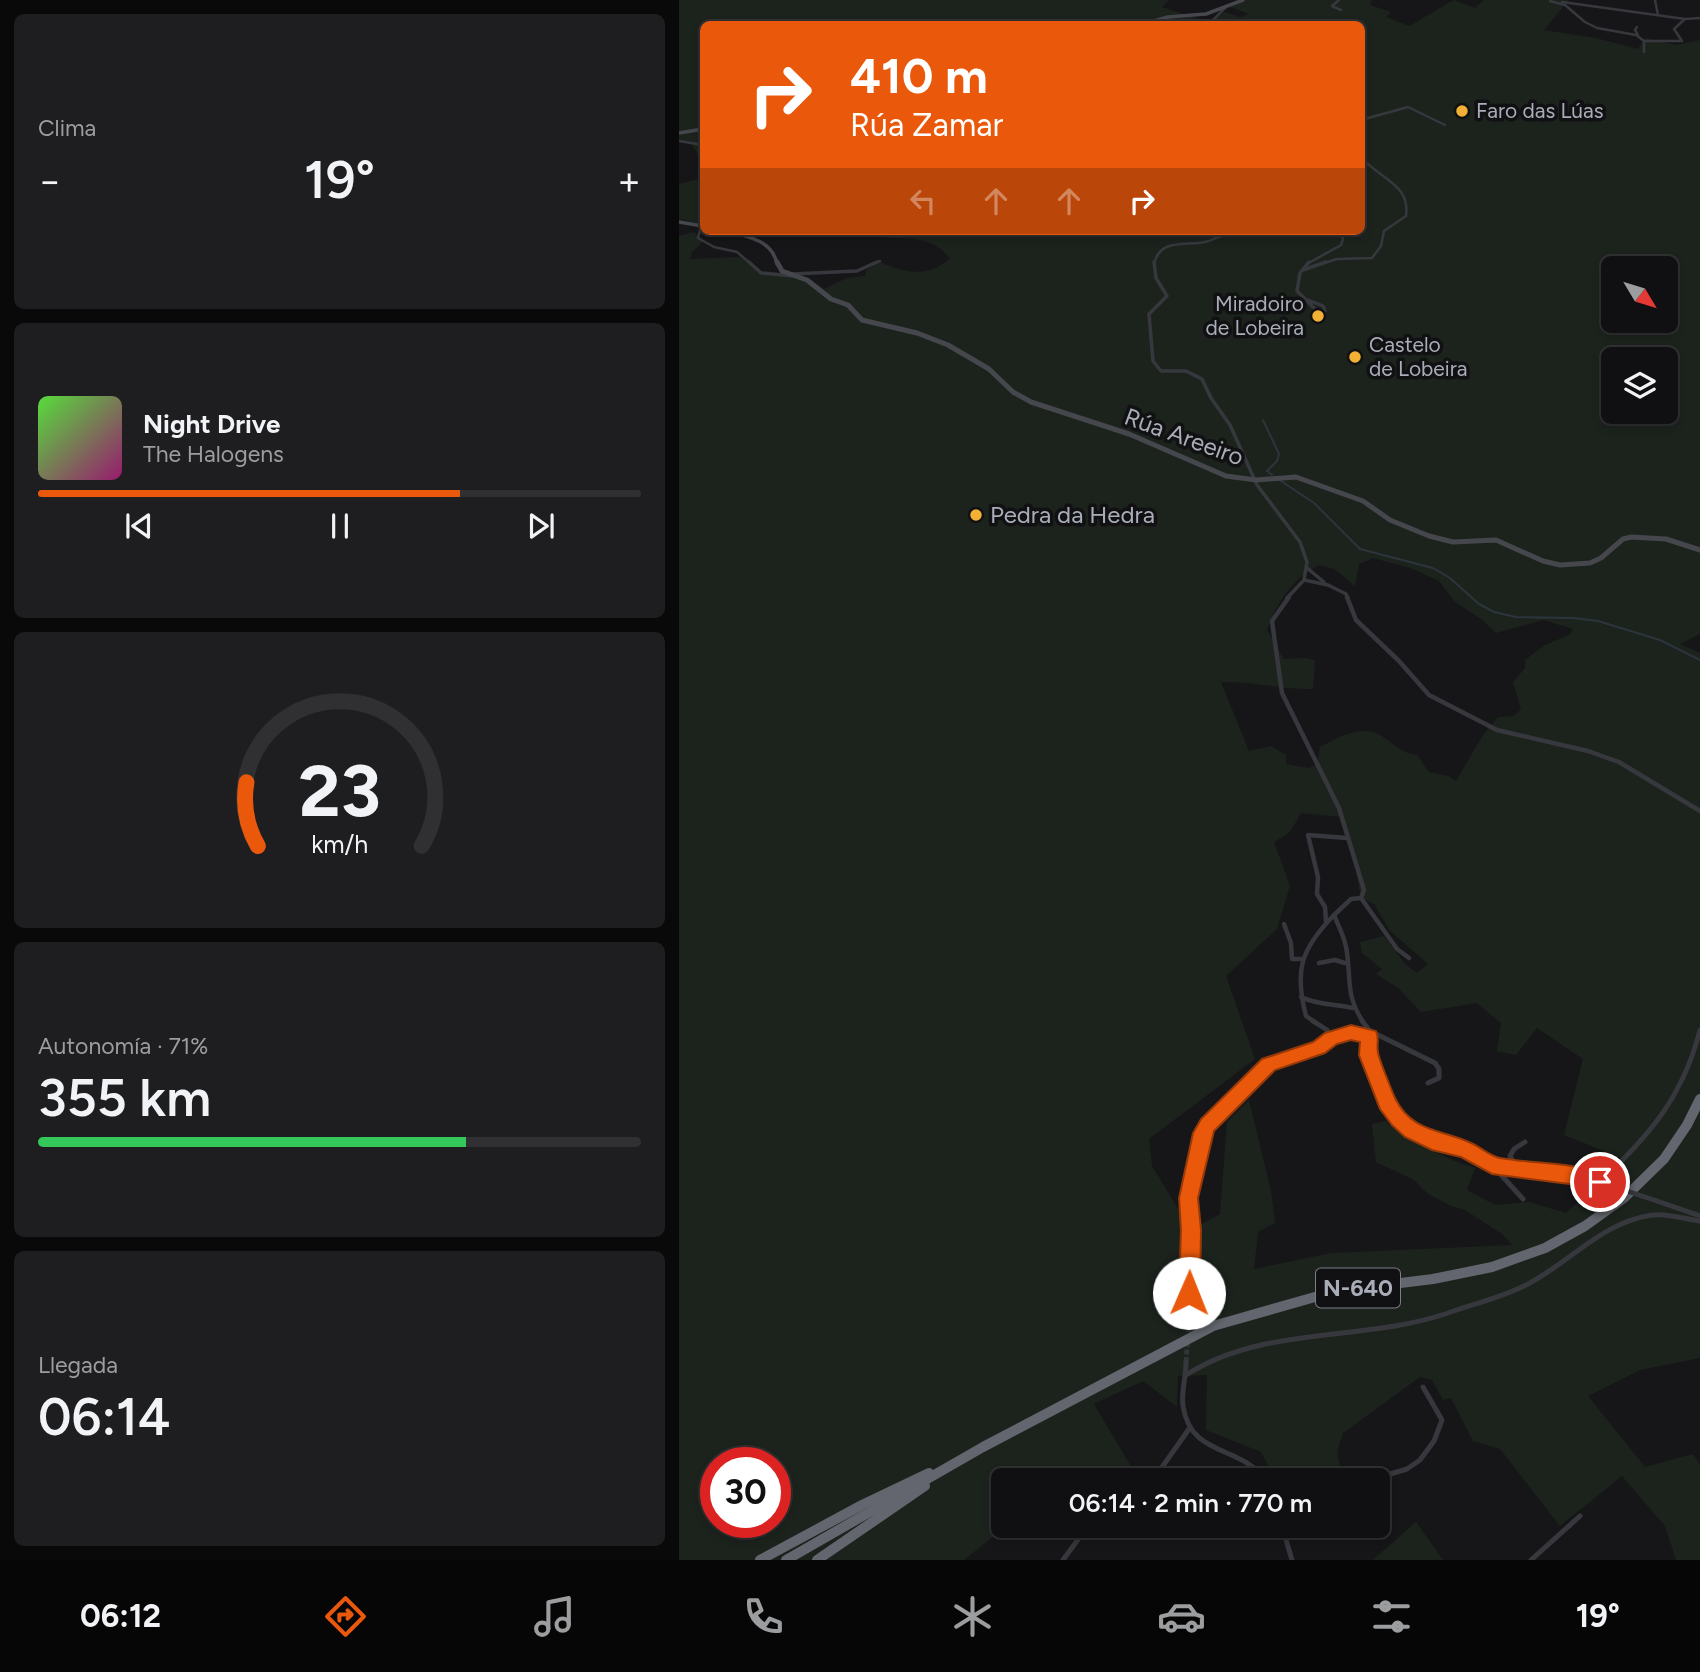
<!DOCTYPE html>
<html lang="es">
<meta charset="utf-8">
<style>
body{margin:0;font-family:Figtree,sans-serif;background:#1e1e20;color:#f1f3f6;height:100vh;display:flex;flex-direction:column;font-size:26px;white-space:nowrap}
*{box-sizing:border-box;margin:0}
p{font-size:23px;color:#9c9d9f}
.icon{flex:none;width:38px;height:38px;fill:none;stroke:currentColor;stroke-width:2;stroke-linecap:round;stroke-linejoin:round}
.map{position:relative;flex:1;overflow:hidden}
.panel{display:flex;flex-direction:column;gap:14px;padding:14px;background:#09090a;width:679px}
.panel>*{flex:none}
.banner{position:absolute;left:21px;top:21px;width:665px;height:214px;border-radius:10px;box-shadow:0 4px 10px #0003,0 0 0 2px #303032;background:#ea580c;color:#fff;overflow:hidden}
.needle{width:46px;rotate:128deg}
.tools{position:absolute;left:922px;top:256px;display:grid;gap:14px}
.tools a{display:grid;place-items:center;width:77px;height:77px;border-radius:10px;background:#101012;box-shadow:0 4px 10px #0003,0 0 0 2px #303032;font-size:35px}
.speed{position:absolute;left:21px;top:1447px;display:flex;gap:14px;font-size:35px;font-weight:700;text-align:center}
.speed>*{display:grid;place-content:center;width:91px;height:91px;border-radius:50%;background:#101012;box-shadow:0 4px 10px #0003,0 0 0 2px #303032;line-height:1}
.speed .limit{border:10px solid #d22;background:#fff;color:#111}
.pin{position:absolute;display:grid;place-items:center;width:60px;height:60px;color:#fff;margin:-30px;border:4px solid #fff;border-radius:50%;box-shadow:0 2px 7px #0007}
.me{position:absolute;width:77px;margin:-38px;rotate:1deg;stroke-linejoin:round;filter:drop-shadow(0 0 5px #0008)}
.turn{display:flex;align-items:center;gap:24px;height:147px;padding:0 35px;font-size:32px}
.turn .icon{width:91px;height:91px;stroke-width:2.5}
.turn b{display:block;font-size:49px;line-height:60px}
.lanes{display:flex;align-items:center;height:66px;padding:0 35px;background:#0003;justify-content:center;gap:35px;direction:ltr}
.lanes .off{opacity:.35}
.big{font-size:52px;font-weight:600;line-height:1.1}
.panel .tile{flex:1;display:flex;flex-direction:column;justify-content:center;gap:10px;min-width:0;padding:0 24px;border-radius:10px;background:#1e1e20}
.panel .dial{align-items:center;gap:0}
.dial svg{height:182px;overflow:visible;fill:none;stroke:#303032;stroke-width:7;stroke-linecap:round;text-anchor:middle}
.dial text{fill:#f1f3f6;stroke:none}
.song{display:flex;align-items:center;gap:21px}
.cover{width:84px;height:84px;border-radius:10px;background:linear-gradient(135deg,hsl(110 70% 55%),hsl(320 70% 35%))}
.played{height:7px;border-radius:4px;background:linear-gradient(90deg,#ea580c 70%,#303032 70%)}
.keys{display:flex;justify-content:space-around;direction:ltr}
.heat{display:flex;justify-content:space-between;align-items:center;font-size:38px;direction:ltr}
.charge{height:10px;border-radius:5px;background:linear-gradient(90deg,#34c759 71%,#303032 0)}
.trip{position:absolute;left:312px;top:1468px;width:399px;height:70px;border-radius:10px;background:#101012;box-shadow:0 4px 10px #0003,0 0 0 2px #303032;font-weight:600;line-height:70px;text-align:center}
.dock{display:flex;height:112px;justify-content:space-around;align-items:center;background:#060607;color:#9c9d9f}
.dock .icon{width:49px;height:49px}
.dock .current{color:#ea580c}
.dock b{font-size:32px;color:#f1f3f6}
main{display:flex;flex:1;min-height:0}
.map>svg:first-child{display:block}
.green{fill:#1c231d;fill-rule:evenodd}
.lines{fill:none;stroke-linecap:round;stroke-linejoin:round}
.stream{stroke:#2c353c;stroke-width:2}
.street-tunnel{stroke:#333438;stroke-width:5;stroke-dasharray:5 2.5;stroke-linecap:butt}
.street-far3{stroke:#37383d;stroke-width:2.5}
.street-far2{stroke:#37383d;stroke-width:3.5}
.street-far1{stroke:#37383d;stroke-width:4.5}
.street{stroke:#37383d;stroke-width:5}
.secondary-far1{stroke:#45474d;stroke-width:3.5}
.secondary{stroke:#45474d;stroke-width:5}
.highway{stroke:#63666e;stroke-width:10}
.street-bridge{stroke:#37383d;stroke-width:5}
.route{fill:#ea580c;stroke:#983908;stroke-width:2}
.poi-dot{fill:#f2b134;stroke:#111113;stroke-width:2.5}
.labels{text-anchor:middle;stroke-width:7;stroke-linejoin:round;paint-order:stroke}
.far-poi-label{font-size:21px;fill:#a8adb8;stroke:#111113;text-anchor:start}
.shield{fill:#111113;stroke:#7b7e86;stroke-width:2}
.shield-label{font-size:23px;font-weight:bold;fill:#a8adb8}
.street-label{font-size:24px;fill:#a8adb8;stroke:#111113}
.poi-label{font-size:24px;fill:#a8adb8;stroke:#111113;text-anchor:start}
</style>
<main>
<section class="panel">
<div class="tile"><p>Clima</p>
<div class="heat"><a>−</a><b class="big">19°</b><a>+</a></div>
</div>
<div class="tile">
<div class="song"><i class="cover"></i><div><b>Night Drive</b><p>The Halogens</p></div></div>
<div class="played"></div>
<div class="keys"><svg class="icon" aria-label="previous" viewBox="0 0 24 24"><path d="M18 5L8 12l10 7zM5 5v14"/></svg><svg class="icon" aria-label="pause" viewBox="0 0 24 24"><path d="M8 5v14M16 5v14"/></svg><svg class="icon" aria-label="next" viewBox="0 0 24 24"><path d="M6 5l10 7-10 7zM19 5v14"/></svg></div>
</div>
<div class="tile dial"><svg viewBox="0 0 100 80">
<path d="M14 69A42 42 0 1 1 86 69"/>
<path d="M14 69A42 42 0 0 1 9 41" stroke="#ea580c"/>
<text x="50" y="56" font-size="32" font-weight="700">23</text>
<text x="50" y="72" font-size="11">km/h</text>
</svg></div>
<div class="tile"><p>Autonomía · 71%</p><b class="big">355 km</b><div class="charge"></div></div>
<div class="tile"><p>Llegada</p><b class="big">06:14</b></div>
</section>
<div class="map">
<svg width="1021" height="1560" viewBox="0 0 1021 1560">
<rect width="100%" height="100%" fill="#161618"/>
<g class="green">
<path d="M0 0H490L483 7 532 23 545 12 561 17 570 14 551 7 567 0H693L691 5 712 12 707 17 730 26 775 0 796 8 805 0H890L865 30 917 38 959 49 966 38 997 45 1021 40V634L1001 644 1021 653V1358L961 1370 909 1396 966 1467 1014 1454 1021 1464V1560H997L986 1526 943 1476 881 1526 821 1449 794 1441 772 1398 764 1400 753 1380 741 1377 664 1433 658 1451 663 1478 659 1480H597L582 1452 527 1430 528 1375 499 1376 498 1407 464 1381 415 1404 460 1480H386L384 1478 381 1480H324V1526H327L285 1560H0V236L15 232 25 241 13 252 11 259 63 257 80 274C103 276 127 273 145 289L168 278 186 276 187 270 201 262C224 273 251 278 271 258 253 237 236 239 210 238 199 237 188 233 177 231H682V24H24V163L13 145 0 140ZM934 268H987V320H934ZM934 359H987V411H934ZM694 558 734 569 760 581 776 602 802 619 817 633 864 620 894 629 892 634 866 645 846 660V668L834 682 842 709 835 716 819 717 804 735 777 781 769 776 750 772 738 755C722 753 717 745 704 737 684 723 661 737 641 747L638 765 629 768 607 764V755L592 746 570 751 542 682C574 681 603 690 634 689L636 660 625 658 605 659 588 630C598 603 613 579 640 565L655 569 676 586 680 564ZM622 813 662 817 674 854 682 898 695 904 711 931 749 964 738 973 726 964 705 936 681 942 683 953 703 969 697 974 718 987 742 1012 798 1003 822 1023 818 1051 837 1055 858 1028 904 1059 885 1135 945 1159 887 1213 850 1202 816 1205 788 1190 796 1168C761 1157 735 1143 706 1121L693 1124 697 1162 735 1180 749 1194 772 1206 786 1210 823 1234 833 1245 652 1253 575 1269 579 1232 596 1223 592 1191 570 1100 548 1122 541 1214 512 1230 473 1166 470 1139 576 1059 547 976 598 929 611 886 595 842 611 832ZM37 1463H96V1522H37Z"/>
<polygon points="24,178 24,221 19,223 0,219 0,184"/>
<polygon points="737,1522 764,1560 694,1560"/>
</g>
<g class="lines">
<g class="stream">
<polyline points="584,420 600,454 598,461 588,471 593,475"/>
<polyline points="602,481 635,503 681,549 754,568 771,578 800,604 815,612 837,617 894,618 919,621 981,640 1021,660"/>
</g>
<polyline class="street-tunnel" points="507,1362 511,1311"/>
<g class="street-far3">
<polyline points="660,0 653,6 662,10"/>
<polyline points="976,0 979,15"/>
<polyline points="871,1 886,5 906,22 918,28 957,35 965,41 1003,41 995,29 1006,19"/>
<polyline points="883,2 1006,19 1021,18"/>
<polyline points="533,21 547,7"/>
<polyline points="958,27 956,30 959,35"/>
<polyline points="965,41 965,52"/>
<polyline points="682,120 729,107 766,125"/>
<polyline points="0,141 24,145"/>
<polyline points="22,226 19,238 35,247 58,252 72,264"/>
<polyline points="194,264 201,261"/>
<path d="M475 264C481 238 506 246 526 242 533 241 539 236 547 235 565 232 577 241 595 231"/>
<polyline points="628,264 662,245 664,239 659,231"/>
<path d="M642 264 658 259 693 258 702 246 705 231 727 216C732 184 699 178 682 157"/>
</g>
<g class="street-far2">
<polyline points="70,262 82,273 114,276"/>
<polyline points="475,262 477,278 488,296 470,314 474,361 482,371 507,371 523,379 532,398 551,425 578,485 621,542 628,562 625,580 608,598"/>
<polyline points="624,270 647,262"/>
<polyline points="113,274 178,271 198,262"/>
<polyline points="629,300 644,306 646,311 638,311 618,291 621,273 630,262"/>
<polyline points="628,568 645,582"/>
<polyline points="625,580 649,585 667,594 669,598"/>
</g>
<g class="street-far1">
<path d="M610 597 593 621 603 693 660 808 685 890 682 898 672 899 655 915C659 925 665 936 667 947 673 977 665 995 685 1023"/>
<polyline points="668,597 677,620 720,661 750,695 818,730 909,751 940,762 1021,811"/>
<polyline points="682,898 718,949 730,958"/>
<polyline points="647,921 646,907 638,894 639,877 629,835 668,838"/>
<polyline points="605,924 612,943 613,959 622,959"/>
<polyline points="640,963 656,960 666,963"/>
<path d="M622 997C638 1005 656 1004 674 1008"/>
<path d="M637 1023 627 1016C615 970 622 949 655 915"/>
</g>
<g class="street">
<polyline points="634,1021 648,1030 652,1038"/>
<polyline points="683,1021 691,1031 690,1037"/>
<polyline points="691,1031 756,1063 760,1069 760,1078 749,1083"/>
<polyline points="814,1166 844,1199"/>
<polyline points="839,1170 831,1156 835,1149 846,1142"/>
<polyline points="885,1177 909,1190"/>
<path d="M921 1182C970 1136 1004 1097 1021 1030"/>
<polyline points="978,1201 1021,1216"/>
<path d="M511 1311 510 1198 524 1133 589 1064 640 1048 652 1038 672 1033 690 1037C689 1073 711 1120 744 1137 757 1144 772 1144 785 1149 799 1154 809 1165 824 1168 859 1176 895 1174 930 1185"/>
<path d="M507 1362C507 1377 502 1392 504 1406 512 1458 561 1444 586 1480"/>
<path d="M507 1375C585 1325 685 1342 769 1313 794 1304 821 1298 845 1286 889 1265 923 1221 974 1215 988 1213 1006 1219 1021 1221"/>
<polyline points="468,1480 481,1470 510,1429"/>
<polyline points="571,1480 583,1473"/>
<polyline points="691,1480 728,1469 741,1460 755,1441 763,1420 744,1387"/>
<polyline points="603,1526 613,1560"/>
<polyline points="384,1560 409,1526"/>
<polyline points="852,1560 901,1516"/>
</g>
<g class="secondary-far1">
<polyline points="464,24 489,17 527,14 564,0"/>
<polyline points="0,133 24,129"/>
<polyline points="0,222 24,226"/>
<path d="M50 231C71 238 93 240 98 264"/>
</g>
<polyline class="secondary" points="98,262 103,271 128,280 152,299 169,305 183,320 238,333 269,345 310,369 334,392 352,402 450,434 547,476 577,480 617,477 684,501 711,520 750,536 774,542 817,540 864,561 881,565 911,563 922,558 944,539 952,537 987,539 1021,550"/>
<g class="highway">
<polyline points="81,1560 183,1505 250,1473"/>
<polyline points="107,1560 304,1447 534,1326 657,1291 754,1279 813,1267 866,1248 906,1226 945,1198 985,1159 1008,1125 1021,1099"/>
<polyline points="138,1560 246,1486"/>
</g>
<polyline class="street-bridge" points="930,1185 978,1201"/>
</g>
<path class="route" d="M672 1025 697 1031C701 1039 697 1044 699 1052 699 1057 713 1091 716 1098 733 1133 763 1129 792 1143 802 1147 810 1156 821 1158 856 1164 894 1162 928 1175L930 1182 928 1188 921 1191 898 1185 813 1174 782 1157 753 1150 726 1137 713 1125 701 1109 680 1055 681 1042 672 1040 658 1044 646 1053 596 1070 535 1131 519 1198 522 1230 521 1293 518 1300 510 1302 503 1300 500 1293 502 1230 500 1198 514 1133 522 1119 583 1059 634 1042 646 1033Z"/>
<g class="poi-dot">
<circle cx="783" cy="111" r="7"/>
<circle cx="639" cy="316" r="7"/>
<circle cx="676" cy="357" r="7"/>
<circle cx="297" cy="515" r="7"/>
</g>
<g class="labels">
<g class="far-poi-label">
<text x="797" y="118">Faro das Lúas</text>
<text x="625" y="311" text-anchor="end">Miradoiro<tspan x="625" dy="24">de Lobeira</tspan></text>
<text x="690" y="352">Castelo<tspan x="690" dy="24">de Lobeira</tspan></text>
</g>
<rect class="shield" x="637" y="1268.5" width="84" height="39" rx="5"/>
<g class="shield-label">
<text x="679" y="1296">N-640</text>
</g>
<g class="street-label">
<text transform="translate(505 437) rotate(20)" y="8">Rúa Areeiro</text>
</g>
<g class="poi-label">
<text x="311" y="523">Pedra da Hedra</text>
</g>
</g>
</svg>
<div class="tools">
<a><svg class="needle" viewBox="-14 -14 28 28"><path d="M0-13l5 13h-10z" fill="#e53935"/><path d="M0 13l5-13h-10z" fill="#9c9d9f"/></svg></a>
<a><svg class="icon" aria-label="layers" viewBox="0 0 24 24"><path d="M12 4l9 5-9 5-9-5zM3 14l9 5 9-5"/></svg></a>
</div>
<div class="speed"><div class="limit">30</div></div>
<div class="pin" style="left:921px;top:1182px;background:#d93025"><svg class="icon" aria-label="arrive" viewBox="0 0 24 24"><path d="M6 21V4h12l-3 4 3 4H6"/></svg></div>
<svg class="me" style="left:510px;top:1293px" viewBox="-20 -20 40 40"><circle r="19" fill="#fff"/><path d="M0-13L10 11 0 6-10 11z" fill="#ea580c"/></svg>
<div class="trip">06:14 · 2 min · 770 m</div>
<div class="banner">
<div class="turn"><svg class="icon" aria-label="right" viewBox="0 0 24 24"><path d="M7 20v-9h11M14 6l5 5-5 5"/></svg><div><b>410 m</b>Rúa Zamar</div></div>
<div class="lanes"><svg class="icon off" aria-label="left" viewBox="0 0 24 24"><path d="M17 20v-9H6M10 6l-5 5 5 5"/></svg><svg class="icon off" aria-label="ahead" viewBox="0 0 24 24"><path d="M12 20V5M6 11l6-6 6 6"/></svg><svg class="icon off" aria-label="ahead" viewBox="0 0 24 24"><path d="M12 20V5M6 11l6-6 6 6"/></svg><svg class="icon" aria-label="right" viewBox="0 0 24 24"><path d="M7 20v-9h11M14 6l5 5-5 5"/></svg></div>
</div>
</div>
</main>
<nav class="dock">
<b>06:12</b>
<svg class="icon current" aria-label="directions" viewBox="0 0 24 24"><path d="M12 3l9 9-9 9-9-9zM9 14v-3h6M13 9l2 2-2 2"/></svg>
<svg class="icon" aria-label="music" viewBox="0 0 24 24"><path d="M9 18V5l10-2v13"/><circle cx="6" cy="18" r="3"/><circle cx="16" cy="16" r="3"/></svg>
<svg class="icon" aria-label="phone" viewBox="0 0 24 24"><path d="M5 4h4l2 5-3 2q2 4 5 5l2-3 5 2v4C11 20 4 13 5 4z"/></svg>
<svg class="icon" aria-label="climate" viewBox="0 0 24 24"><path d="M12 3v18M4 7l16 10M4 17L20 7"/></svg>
<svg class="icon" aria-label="car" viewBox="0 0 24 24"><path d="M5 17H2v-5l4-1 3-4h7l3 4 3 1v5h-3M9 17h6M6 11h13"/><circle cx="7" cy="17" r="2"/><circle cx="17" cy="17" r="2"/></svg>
<svg class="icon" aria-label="filters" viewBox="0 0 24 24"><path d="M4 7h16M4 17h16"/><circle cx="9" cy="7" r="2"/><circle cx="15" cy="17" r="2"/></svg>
<b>19°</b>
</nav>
